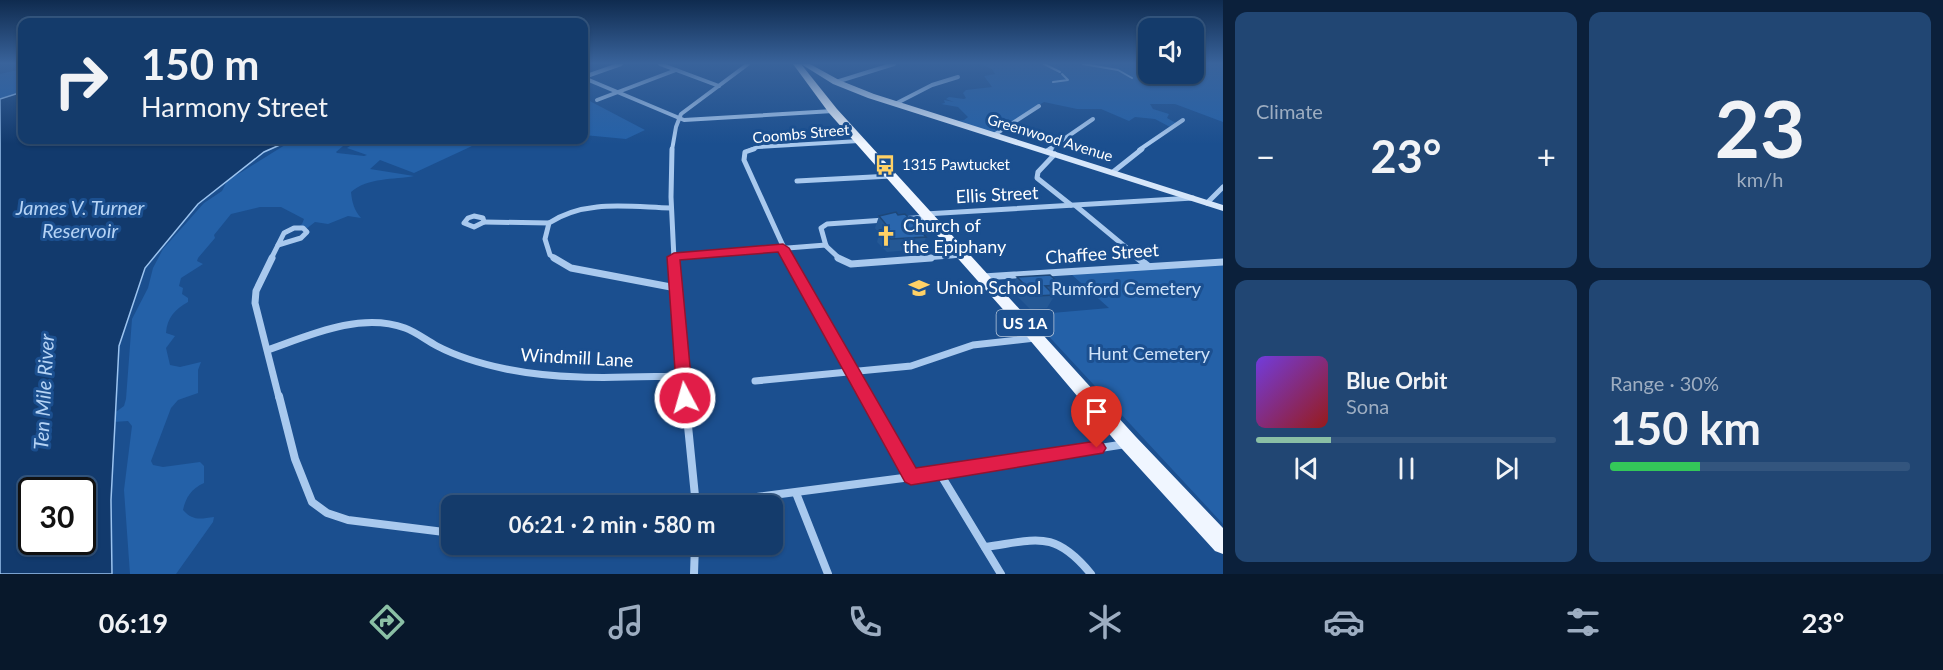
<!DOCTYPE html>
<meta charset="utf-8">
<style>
body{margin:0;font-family:Lato,sans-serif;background:#214673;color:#f1f3f6;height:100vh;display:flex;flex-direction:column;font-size:22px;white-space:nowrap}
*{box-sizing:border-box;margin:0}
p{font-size:20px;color:#9dadc1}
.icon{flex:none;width:33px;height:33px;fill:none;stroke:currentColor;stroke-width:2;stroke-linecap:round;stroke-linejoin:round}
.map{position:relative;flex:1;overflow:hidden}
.side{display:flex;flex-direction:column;gap:12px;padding:12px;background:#0b203b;width:720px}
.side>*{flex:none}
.guide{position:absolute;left:18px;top:18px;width:570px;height:126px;border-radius:12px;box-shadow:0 2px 4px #0004,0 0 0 2px #33557e;background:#143b6b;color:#f1f3f6;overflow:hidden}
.controls{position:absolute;left:1138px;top:18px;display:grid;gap:12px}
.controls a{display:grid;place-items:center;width:66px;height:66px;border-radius:12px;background:#143b6b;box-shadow:0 2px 4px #0004,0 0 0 2px #33557e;font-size:30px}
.speed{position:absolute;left:18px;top:477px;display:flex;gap:12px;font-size:30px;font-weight:700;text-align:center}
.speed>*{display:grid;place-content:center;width:78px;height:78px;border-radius:50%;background:#143b6b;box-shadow:0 2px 4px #0004,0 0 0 2px #33557e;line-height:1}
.speed .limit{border:3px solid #111;border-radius:9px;background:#fff;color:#111}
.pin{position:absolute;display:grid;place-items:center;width:51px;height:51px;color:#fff;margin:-62px -26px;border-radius:50% 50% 50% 0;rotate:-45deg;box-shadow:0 0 6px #0007}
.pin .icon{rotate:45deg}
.me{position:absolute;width:66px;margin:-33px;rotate:354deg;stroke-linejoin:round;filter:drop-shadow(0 0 4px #0008)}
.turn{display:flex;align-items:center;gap:21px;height:126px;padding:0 24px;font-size:27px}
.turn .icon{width:78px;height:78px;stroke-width:2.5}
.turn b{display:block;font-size:42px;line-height:51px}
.big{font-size:45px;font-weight:700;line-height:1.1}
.side .widget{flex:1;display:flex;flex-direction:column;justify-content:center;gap:9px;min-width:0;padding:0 21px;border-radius:12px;background:#214673}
.side .dial{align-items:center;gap:0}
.dial b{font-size:78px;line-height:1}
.song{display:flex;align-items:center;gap:18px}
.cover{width:72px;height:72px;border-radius:9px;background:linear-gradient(135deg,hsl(260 70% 55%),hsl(0 70% 35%))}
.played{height:6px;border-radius:3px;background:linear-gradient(90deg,#8abfa5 25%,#33557e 25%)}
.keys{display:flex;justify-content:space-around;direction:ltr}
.heat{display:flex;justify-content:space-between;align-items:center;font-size:33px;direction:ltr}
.charge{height:9px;border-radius:4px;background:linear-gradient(90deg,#34c759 30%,#33557e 0)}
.side .tiles{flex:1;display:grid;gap:12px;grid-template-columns:repeat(2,1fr)}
.trip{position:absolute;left:441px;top:495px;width:342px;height:60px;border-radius:12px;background:#143b6b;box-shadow:0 2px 4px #0004,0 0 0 2px #33557e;font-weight:700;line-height:60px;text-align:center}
.dock{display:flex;height:96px;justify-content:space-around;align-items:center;background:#08182b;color:#9dadc1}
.dock .icon{width:42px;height:42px}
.dock .active{color:#8abfa5}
.dock b{font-size:27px;color:#f1f3f6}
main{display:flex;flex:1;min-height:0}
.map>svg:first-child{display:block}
.green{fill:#2461a8}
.water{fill:#123a6d;stroke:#9cc4f0;stroke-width:1.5;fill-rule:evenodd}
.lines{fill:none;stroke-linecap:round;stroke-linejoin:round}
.stream{stroke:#9cc4f0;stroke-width:2}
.street-far3{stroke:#a9c9ee;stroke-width:4}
.street-far2{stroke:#a9c9ee;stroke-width:5}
.street-far1{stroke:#a9c9ee;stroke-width:7}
.street{stroke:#a9c9ee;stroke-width:8}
.secondary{fill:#d6e6fa;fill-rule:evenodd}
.primary{fill:#f0f6ff;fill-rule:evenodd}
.wall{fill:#245895}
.building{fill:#2a66ad;stroke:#1d4779;stroke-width:1.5}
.route{fill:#e11d48;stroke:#92132f;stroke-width:1.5}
.labels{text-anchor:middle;stroke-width:6;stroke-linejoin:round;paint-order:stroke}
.far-street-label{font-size:15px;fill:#fff;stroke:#1b4f8f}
.far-poi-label{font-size:15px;fill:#fff;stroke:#1b4f8f;text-anchor:start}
.shield{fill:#1b4f8f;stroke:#bbcadd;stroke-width:1.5}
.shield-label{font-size:16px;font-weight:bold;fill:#fff}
.street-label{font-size:18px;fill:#fff;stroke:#1b4f8f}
.poi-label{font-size:18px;fill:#fff;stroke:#1b4f8f;text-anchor:start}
.park-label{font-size:18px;fill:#cfe3fa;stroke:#1b4f8f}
.water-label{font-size:20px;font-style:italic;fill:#b5d3f5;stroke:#1b4f8f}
</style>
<main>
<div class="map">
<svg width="1223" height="574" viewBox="0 0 1223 574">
<rect width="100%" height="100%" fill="#1b4f8f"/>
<g class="green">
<polygon points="958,64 1149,64 1149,74 1194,74 1194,64 1223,64 1223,122 1175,104 1150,104 1153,109 1169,114 1167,118 1176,123 1170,127 1155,119 1135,117 1129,121 1101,109 1077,109 1044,102 992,134 957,121 964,120 968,117 958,107 941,104 945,103 944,100 954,102 946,99 949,97 964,99 966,98 963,93 966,90 992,87 984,76 995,74 992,69 980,64"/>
<polygon points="22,69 22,91 0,100 0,74"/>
<polygon points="584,98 645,130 626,139 584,135"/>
<path d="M293 140H350L336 152 337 153 364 156 367 155 347 148 359 140H485L414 173 380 160 370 169 414 176C394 180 368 177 351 192 352 202 354 210 361 218L348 216 328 224 315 222 306 229 298 227 302 224 304 219 281 207H260L231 214 214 235 215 238 198 258 197 261 203 264 181 278 179 286 183 288 182 294 188 298V302C175 309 167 318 166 333L175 336 166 348 170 365 180 367 201 362 198 370V393L178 400 171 408 151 461 153 465 163 467 200 462 204 466V483C191 489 186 497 183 510 193 521 200 519 214 517L213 522 176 574H130L124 490 132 426 128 421 113 422V414L124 406 126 399 132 319 148 288 153 268 163 249 204 203 222 191 228 179 240 173Z"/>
<polygon points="1223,264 1223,524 1029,315 1109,308 1071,274"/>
</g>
<path class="water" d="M22 92V140H291L264 152 198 204 145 268 119 346 111 500 112 574H0V99ZM32 490H82V542H32Z"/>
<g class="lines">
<g class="stream">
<polyline points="1044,64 1060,72"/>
<polyline points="1083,64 1118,70 1132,78"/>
<polyline points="1053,82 1068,80 1062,74"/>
</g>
<g class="street-far3">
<polyline points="660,64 719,86"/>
<polyline points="584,77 621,64"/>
<polyline points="584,78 684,120 833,111"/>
<polyline points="836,82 894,64"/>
<polyline points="597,100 676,70"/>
<polyline points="895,104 932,85 958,77"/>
<polyline points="994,135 1039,106"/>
<polyline points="672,150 676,127 681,114 748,64"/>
<polyline points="750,150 758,147 859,141"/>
<polyline points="1048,150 1093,119"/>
<polyline points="1139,150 1183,120"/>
</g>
<g class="street-far2">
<polyline points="672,149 671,197 674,259"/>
<polyline points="754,149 745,152 744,160 789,259"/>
<polyline points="1047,151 1051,149"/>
<polyline points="1055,154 1038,172 1037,178 1071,205"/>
<polyline points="1113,172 1142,149"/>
<polyline points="797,181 891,176"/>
<polyline points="1207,203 1223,187"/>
<polyline points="1076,206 1140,259"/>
<polyline points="925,214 1193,198"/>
<polygon points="474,216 483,218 484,222 474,227 464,223 468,218"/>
<polyline points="901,219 927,217"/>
<polyline points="484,222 549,223"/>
<polygon points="294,228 303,228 307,232 301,238 278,245 284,233"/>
<polyline points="674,257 826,245"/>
<polyline points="271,259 278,245"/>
<path d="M556 259 550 255 545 239 549 223C585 199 630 207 671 208"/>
<polyline points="840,259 826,246 821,228 827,224 885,220"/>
<polyline points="913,259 962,255"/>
</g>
<g class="street-far1">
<polyline points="272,258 256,291 255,303 279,398"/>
<polyline points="554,258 571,268 676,288"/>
<polyline points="674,258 685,398"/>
<polyline points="788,258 867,398"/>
<polyline points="838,258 851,264 931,258"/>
<polyline points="1138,258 1148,266"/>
<polyline points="983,277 1223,262"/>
<path d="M268 350C310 335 360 312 405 328 416 332 426 340 437 346 458 357 482 364 506 369 564 381 624 377 683 376"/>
<polyline points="755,381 911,366 973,345 1035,338"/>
</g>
<g class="street">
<polyline points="279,396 295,459 312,502 327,513 348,520 452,533"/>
<polyline points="685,396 696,506"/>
<polyline points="866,396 911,477"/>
<polyline points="939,472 1001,574"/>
<polyline points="796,493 828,574"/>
<polyline points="696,505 911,477 1126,444"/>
<polyline points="545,544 580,544"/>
<path d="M985 547C1037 540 1054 529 1091 574"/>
<polyline points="694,574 695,544"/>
</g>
<polygon class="secondary" points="801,64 810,64 839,80 874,94 1223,205 1223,211 868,98 833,84"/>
<polygon class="primary" points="793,64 801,64 837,109 1136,437 1223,528 1223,554 1215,551 1122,449 1023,332 829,113"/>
</g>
<g class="wall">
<polygon points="879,216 926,237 922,249 887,252 877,242 879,234 875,228"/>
<polygon points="1017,277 1061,285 1047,308 1030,309 1011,290"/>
</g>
<g class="building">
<polygon points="896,212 898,215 905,214 926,237 891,239 880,230 889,228 879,216"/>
<polygon points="1050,275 1061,285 1045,286 1054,295 1036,296 1017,277"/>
</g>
<linearGradient id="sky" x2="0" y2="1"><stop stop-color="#0f2b4f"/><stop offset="0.44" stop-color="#39639b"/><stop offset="1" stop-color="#39639b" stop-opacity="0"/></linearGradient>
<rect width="1223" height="144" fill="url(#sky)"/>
<polygon class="route" points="783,244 789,248 916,468 1097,441 1103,443 1106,448 1103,453 911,485 905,482 778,252 680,260 693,398 691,402 685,404 679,402 677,398 667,257 674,253"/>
<defs>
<g id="bus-bare" transform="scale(1.62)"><path d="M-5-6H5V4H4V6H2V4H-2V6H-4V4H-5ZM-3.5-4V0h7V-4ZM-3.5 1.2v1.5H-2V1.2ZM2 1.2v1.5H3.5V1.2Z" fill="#ffd166" stroke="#1b4f8f" stroke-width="2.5" paint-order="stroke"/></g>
<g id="church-bare" transform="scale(1.62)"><path d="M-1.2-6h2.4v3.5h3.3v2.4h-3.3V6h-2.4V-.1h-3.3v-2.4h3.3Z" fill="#ffd166" stroke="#1b4f8f" stroke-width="2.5" paint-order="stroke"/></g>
<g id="school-bare" transform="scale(1.62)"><path d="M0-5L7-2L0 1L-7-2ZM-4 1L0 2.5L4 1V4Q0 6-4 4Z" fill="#ffd166" stroke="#1b4f8f" stroke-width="2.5" paint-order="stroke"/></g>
</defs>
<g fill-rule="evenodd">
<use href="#bus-bare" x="885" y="165"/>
<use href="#church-bare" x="886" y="236"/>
<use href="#school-bare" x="919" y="288"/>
</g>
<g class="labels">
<g class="far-street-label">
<text transform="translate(801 134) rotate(-5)" y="5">Coombs Street</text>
<text transform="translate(1050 138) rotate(17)" y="5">Greenwood Avenue</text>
</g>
<g class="far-poi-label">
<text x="902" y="170">1315 Pawtucket</text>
</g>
<rect class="shield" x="996.5" y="310" width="57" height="26" rx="4.5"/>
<g class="shield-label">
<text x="1025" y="329">US 1A</text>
</g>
<g class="street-label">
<text transform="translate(997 195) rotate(-3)" y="6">Ellis Street</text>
<text transform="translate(1102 254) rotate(-4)" y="6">Chaffee Street</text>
<text transform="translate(577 358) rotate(3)" y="6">Windmill Lane</text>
</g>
<g class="poi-label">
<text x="903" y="232">Church of<tspan x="903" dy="21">the Epiphany</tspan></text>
<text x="936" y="294">Union School</text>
</g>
<g class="park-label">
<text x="1126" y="295">Rumford Cemetery</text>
<text x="1149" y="360">Hunt Cemetery</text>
</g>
<g class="water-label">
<text x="80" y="215">James V. Turner<tspan x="80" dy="23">Reservoir</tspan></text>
<text transform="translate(44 392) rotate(-87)" y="7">Ten Mile River</text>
</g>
</g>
</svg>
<div class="controls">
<a><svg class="icon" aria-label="sound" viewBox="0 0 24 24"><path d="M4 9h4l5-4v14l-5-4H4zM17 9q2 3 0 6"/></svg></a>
</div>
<div class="speed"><div class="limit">30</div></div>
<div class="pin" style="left:1097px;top:448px;background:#d93025"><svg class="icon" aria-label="arrive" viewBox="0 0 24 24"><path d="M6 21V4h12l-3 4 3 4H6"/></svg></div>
<svg class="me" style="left:685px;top:398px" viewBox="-20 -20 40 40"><circle r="17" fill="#e11d48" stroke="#fff" stroke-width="3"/><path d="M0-11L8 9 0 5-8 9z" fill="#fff"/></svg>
<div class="trip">06:21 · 2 min · 580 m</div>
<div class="guide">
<div class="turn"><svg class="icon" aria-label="right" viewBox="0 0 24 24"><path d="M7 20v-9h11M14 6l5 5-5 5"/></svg><div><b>150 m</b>Harmony Street</div></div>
</div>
</div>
<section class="side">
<div class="tiles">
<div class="widget"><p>Climate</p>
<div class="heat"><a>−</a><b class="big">23°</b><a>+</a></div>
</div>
<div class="widget dial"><b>23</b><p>km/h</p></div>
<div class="widget">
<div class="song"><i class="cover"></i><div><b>Blue Orbit</b><p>Sona</p></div></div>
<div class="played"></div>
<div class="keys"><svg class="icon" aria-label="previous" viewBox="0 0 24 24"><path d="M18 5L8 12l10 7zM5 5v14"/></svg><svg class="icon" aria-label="pause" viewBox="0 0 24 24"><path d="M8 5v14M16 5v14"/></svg><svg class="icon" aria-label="next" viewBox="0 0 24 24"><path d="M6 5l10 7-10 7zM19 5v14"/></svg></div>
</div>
<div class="widget"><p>Range · 30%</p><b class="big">150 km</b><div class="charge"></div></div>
</div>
</section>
</main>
<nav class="dock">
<b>06:19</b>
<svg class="icon active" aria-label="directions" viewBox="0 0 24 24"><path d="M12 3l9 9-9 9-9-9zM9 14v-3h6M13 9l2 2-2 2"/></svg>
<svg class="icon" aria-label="music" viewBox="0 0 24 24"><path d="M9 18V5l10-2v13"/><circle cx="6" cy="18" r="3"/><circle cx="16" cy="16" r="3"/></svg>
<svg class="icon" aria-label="phone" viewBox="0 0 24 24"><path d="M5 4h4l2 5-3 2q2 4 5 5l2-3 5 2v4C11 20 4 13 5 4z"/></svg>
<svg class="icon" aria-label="climate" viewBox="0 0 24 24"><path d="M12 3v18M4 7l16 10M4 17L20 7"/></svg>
<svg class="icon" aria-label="car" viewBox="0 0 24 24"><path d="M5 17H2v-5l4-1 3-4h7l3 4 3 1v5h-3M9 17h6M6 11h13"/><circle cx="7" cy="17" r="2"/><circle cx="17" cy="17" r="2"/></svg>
<svg class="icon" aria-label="filters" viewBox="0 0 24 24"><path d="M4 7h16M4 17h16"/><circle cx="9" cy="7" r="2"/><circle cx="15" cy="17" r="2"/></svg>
<b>23°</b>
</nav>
